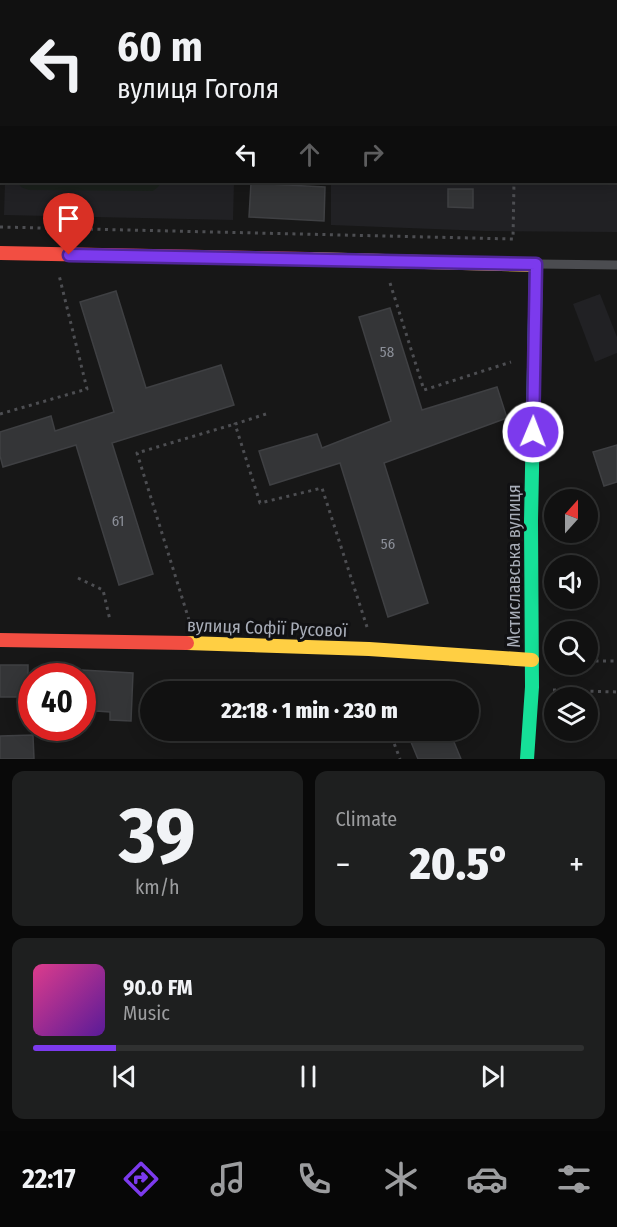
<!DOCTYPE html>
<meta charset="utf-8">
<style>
body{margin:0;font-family:"Fira Sans Condensed",sans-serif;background:#1e1f1f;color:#f1f3f6;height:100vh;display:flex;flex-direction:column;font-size:22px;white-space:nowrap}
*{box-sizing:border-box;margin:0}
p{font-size:20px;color:#9c9d9f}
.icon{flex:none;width:33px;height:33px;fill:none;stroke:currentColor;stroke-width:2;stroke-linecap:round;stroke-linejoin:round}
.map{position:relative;height:759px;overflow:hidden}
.drawer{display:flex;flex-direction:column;gap:12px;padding:12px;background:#090909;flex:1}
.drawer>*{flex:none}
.banner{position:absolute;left:0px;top:0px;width:618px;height:183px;box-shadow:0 3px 15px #0003,0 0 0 2px #303131;background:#111;color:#f1f3f6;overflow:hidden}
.needle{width:39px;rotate:21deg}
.buttons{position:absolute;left:544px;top:489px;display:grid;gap:12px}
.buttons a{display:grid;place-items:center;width:54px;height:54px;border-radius:50%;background:#111;box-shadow:0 3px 15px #0003,0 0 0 2px #303131;font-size:30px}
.speed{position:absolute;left:18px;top:663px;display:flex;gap:12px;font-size:30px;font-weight:700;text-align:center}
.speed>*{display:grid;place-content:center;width:78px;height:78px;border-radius:50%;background:#111;box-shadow:0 3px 15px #0003,0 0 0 2px #303131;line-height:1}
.speed .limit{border:9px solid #d22;background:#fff;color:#111}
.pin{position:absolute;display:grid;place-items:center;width:51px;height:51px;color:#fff;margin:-62px -26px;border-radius:50% 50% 50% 0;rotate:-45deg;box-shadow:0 0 6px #0007}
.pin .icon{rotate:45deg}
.me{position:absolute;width:66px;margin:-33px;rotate:1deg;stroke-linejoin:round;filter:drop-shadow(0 0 4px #0008)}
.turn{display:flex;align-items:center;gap:21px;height:126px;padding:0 18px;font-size:27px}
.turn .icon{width:78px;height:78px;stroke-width:2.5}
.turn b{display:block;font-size:42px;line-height:51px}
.lanes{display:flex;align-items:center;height:57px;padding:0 18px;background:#0003;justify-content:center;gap:30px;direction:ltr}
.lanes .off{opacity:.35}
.big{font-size:45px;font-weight:800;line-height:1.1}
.drawer .tile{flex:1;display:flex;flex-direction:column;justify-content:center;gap:9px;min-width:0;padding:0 21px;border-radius:12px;background:#1e1f1f}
.drawer .dial{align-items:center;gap:0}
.dial b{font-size:78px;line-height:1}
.song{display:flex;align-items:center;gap:18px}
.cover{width:72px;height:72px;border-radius:9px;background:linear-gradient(135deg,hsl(330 70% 55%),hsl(270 70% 35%))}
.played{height:6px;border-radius:3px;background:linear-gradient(90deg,#7c3aed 15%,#303131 15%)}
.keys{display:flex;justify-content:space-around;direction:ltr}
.heat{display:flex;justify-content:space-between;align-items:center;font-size:33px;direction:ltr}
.drawer .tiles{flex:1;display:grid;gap:12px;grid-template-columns:1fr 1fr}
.tile:last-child{grid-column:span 2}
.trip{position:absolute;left:140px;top:681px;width:339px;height:60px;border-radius:30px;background:#111;box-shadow:0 3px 15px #0003,0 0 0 2px #303131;font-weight:800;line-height:60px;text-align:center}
.menu{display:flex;height:96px;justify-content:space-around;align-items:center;background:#070707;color:#9c9d9f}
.menu .icon{width:42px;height:42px}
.menu .selected{color:#7c3aed}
.menu b{font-size:27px;color:#f1f3f6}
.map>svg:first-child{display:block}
.built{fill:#212124}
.green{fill:#1b211c}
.building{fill:#343537;stroke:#3f4043;stroke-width:1.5}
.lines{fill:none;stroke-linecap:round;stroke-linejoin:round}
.path{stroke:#4d4e52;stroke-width:3;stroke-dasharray:3 4.5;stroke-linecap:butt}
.lane{stroke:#4b4c50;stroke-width:9}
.fast{stroke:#16e098;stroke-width:14}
.slow{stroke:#ffcf43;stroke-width:14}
.jam{stroke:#f24e42;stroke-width:14}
.route-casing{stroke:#51269a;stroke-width:15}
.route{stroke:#7c3aed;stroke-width:10}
.labels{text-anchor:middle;stroke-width:6;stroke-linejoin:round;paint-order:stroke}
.number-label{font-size:15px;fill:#8b8f98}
.street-label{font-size:18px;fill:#a8adb8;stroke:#111113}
</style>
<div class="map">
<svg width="617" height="759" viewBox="0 0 617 759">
<rect width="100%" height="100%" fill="#171717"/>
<g class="built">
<polygon points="182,0 617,0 617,232 485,231 331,225 331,182 616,182 616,2 182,2"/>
<polygon points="5,182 234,182 233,220 4,215"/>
<polygon points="600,294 617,337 617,353 595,362 573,304"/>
</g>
<polygon class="green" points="17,182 161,182 158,187 153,191 29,190 21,187"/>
<g class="building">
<polygon points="251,183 325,187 324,221 249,217"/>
<polygon points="448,189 473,189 473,208 448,207"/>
<polygon points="116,291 146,388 221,365 234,405 112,443 153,574 119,585 76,445 3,467 0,456 0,432 51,416 55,431 114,412 80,302"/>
<polygon points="390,308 422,410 497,387 507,418 384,463 428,603 388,617 340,463 270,485 259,451 317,434 322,448 391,421 359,317"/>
<polygon points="617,445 617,482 604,486 593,452"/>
<rect x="0" y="665" width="28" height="32"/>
<polygon points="82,670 133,673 131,721 110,720 110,712 82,710"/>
<polygon points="406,730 449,730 461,759 418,759"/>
<polygon points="33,735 34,759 0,759 0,736"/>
</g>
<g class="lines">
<g class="path">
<polyline points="3,2 3,0"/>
<polyline points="517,2 517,0"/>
<polyline points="0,91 2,48"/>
<polyline points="0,227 513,239 514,182"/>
<polyline points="390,283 424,390 511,362"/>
<polyline points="0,414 87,389 59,275"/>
<polyline points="266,414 235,424 260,503 322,488 367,627"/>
<polyline points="78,578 103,590 110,620"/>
<polyline points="189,620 137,453 235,424"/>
<polyline points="588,661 617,661"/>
<polyline points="553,690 617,692"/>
<polyline points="389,730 400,759"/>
</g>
<polyline class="lane" points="538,264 617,265"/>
<polyline class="fast" points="527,759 532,687 531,521 536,265"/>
<g class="slow">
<polyline points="310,259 536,265"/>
<polyline points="187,643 369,649 532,660"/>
</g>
<g class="jam">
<polyline points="0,253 310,259"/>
<polyline points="0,640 187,643"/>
</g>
</g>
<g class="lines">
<g class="route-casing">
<polyline id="route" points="69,255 536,264 533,432"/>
</g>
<use href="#route" class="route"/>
</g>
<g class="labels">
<g class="number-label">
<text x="387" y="357">58</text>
<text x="118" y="526">61</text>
<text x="388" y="549">56</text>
</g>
<g class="street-label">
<text transform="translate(514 566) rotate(-90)" y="6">Мстиславська вулиця</text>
<text transform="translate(267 628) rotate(2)" y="6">вулиця Софії Русової</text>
</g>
</g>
</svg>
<div class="buttons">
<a><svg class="needle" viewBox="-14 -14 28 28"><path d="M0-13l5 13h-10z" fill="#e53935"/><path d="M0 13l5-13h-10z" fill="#9c9d9f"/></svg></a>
<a><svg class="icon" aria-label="sound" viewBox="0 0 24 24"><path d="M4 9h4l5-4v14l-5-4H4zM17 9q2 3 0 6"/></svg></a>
<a><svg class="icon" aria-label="search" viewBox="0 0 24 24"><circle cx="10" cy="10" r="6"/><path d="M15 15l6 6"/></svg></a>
<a><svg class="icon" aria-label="layers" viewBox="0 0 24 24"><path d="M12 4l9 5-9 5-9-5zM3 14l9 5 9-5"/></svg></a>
</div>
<div class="speed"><div class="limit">40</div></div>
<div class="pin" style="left:69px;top:255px;background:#d93025"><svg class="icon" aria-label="arrive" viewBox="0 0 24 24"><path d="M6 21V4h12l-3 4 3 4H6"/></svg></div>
<svg class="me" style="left:533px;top:432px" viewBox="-20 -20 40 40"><circle r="17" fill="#7c3aed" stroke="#fff" stroke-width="3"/><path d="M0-11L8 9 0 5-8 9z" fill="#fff"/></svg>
<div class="trip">22:18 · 1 min · 230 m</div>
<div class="banner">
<div class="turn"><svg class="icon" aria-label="left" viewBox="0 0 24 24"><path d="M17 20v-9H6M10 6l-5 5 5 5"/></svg><div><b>60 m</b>вулиця Гоголя</div></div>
<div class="lanes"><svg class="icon" aria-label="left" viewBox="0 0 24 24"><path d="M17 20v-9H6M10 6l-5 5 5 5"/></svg><svg class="icon off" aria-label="ahead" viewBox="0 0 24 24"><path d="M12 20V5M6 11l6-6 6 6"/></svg><svg class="icon off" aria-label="right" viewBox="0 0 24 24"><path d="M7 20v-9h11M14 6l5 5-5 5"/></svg></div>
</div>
</div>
<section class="drawer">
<div class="tiles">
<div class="tile dial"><b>39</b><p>km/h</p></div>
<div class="tile"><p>Climate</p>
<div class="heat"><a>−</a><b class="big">20.5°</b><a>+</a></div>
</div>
<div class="tile">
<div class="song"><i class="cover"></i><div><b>90.0 FM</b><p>Music</p></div></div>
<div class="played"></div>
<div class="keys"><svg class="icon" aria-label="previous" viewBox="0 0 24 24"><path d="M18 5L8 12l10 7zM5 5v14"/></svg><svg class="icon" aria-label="pause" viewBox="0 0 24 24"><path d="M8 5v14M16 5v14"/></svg><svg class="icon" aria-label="next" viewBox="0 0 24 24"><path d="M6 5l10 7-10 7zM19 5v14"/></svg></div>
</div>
</div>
</section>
<nav class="menu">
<b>22:17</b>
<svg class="icon selected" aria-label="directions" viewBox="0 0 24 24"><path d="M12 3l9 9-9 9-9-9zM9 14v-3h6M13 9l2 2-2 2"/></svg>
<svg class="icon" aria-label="music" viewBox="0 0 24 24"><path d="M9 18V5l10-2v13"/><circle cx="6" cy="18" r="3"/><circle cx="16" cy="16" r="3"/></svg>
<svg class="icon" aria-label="phone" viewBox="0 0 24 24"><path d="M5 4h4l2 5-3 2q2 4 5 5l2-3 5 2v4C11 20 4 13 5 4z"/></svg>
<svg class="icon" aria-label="climate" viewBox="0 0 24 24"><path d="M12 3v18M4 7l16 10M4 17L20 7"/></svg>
<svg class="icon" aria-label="car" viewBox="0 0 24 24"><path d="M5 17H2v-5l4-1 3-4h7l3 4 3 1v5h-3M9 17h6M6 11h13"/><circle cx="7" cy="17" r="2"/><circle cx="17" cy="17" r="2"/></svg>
<svg class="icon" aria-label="filters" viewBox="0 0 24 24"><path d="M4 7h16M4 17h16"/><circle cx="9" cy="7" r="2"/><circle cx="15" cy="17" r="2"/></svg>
</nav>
